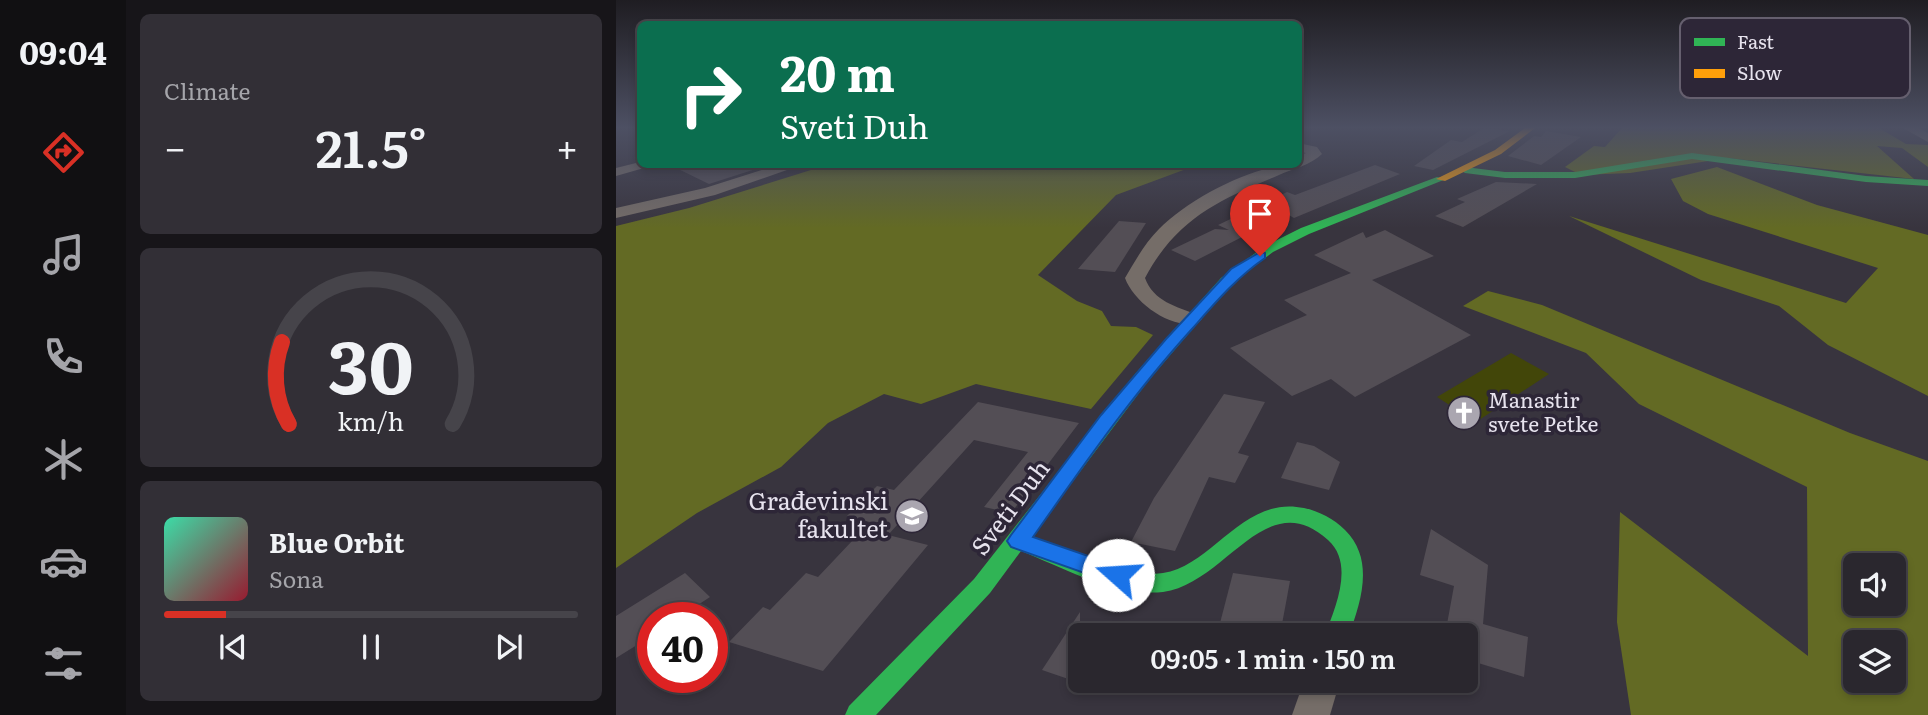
<!DOCTYPE html>
<meta charset="utf-8">
<style>
body{margin:0;font-family:Literata,serif;background:#322f36;color:#f1f3f6;height:100vh;display:flex;flex-direction:column;font-size:26px;white-space:nowrap}
*{box-sizing:border-box;margin:0}
p{font-size:23px;color:#a5a5aa}
.icon{flex:none;width:38px;height:38px;fill:none;stroke:currentColor;stroke-width:2;stroke-linecap:round;stroke-linejoin:round}
.map{position:relative;flex:1;overflow:hidden}
.sheet{display:flex;flex-direction:column;gap:14px;padding:14px;background:#171519;width:490px}
.sheet>*{flex:none}
.banner{position:absolute;left:21px;top:21px;width:665px;height:147px;border-radius:10px;box-shadow:0 4px 10px #0003,0 0 0 2px #46444a;background:#0b6e4f;color:#fff;overflow:hidden}
.controls{position:absolute;left:1227px;top:553px;display:grid;gap:14px}
.controls a{display:grid;place-items:center;width:63px;height:63px;border-radius:10px;background:#2a272e;box-shadow:0 4px 10px #0003,0 0 0 2px #46444a;font-size:35px}
.speed{position:absolute;left:21px;top:602px;display:flex;gap:14px;font-size:35px;font-weight:700;text-align:center}
.speed>*{display:grid;place-content:center;width:91px;height:91px;border-radius:50%;background:#2a272e;box-shadow:0 4px 10px #0003,0 0 0 2px #46444a;line-height:1}
.speed .limit{border:10px solid #d22;background:#fff;color:#111}
.pin{position:absolute;display:grid;place-items:center;width:60px;height:60px;color:#fff;margin:-72px -30px;border-radius:50% 50% 50% 0;rotate:-45deg;box-shadow:0 0 7px #0007}
.pin .icon{rotate:45deg}
.me{position:absolute;width:77px;margin:-38px;rotate:289deg;stroke-linejoin:round;filter:drop-shadow(0 0 5px #0008)}
.turn{display:flex;align-items:center;gap:24px;height:147px;padding:0 28px;font-size:32px}
.turn .icon{width:91px;height:91px;stroke-width:2.5}
.turn b{display:block;font-size:49px;line-height:60px}
.big{font-size:52px;font-weight:600;line-height:1.1}
.sheet .widget{flex:1;display:flex;flex-direction:column;justify-content:center;gap:10px;min-width:0;padding:0 24px;border-radius:10px;background:#322f36}
.sheet .dial{align-items:center;gap:0}
.dial svg{height:182px;overflow:visible;fill:none;stroke:#46444a;stroke-width:7;stroke-linecap:round;text-anchor:middle}
.dial text{fill:#f1f3f6;stroke:none}
.song{display:flex;align-items:center;gap:21px}
.cover{width:84px;height:84px;border-radius:10px;background:linear-gradient(135deg,hsl(160 70% 55%),hsl(350 70% 35%))}
.played{height:7px;border-radius:4px;background:linear-gradient(90deg,#d93025 15%,#46444a 15%)}
.keys{display:flex;justify-content:space-around;direction:ltr}
.heat{display:flex;justify-content:space-between;align-items:center;font-size:38px;direction:ltr}
.trip{position:absolute;left:452px;top:623px;width:410px;height:70px;border-radius:10px;background:#2a272e;box-shadow:0 4px 10px #0003,0 0 0 2px #46444a;font-weight:600;line-height:70px;text-align:center}
main{display:flex;flex:1;min-height:0}
.tabs{display:flex;flex-direction:column;width:126px;justify-content:space-around;align-items:center;background:#111012;color:#a5a5aa}
.tabs .icon{width:49px;height:49px}
.tabs .active{color:#d93025}
.tabs b{font-size:32px;color:#f1f3f6}
.map>svg:first-child{display:block}
.green{fill:#424609}
.forest{fill:#636a24;fill-rule:evenodd}
.building{fill:#534e55}
.lines{fill:none;stroke-linecap:round;stroke-linejoin:round}
.street{fill:#756d68;fill-rule:evenodd}
.fast{fill:#30b455;fill-rule:evenodd}
.slow{fill:#ff9f0a;fill-rule:evenodd}
.route{fill:#1a73e8;stroke:#114b97;stroke-width:2}
.labels{text-anchor:middle;stroke-width:7;stroke-linejoin:round;paint-order:stroke}
.poi-label{font-size:21px;fill:#e7e3ee;stroke:#2d2637;text-anchor:start}
.near-poi-label{font-size:24px;fill:#e7e3ee;stroke:#2d2637;text-anchor:end}
.near-street-label{font-size:24px;fill:#e7e3ee;stroke:#2d2637}
.key{fill:#2d2637;stroke:#655f6e;stroke-width:2}
.key-label{font-size:19px;fill:#e7e3ee}
</style>
<main>
<nav class="tabs">
<b>09:04</b>
<svg class="icon active" aria-label="directions" viewBox="0 0 24 24"><path d="M12 3l9 9-9 9-9-9zM9 14v-3h6M13 9l2 2-2 2"/></svg>
<svg class="icon" aria-label="music" viewBox="0 0 24 24"><path d="M9 18V5l10-2v13"/><circle cx="6" cy="18" r="3"/><circle cx="16" cy="16" r="3"/></svg>
<svg class="icon" aria-label="phone" viewBox="0 0 24 24"><path d="M5 4h4l2 5-3 2q2 4 5 5l2-3 5 2v4C11 20 4 13 5 4z"/></svg>
<svg class="icon" aria-label="climate" viewBox="0 0 24 24"><path d="M12 3v18M4 7l16 10M4 17L20 7"/></svg>
<svg class="icon" aria-label="car" viewBox="0 0 24 24"><path d="M5 17H2v-5l4-1 3-4h7l3 4 3 1v5h-3M9 17h6M6 11h13"/><circle cx="7" cy="17" r="2"/><circle cx="17" cy="17" r="2"/></svg>
<svg class="icon" aria-label="filters" viewBox="0 0 24 24"><path d="M4 7h16M4 17h16"/><circle cx="9" cy="7" r="2"/><circle cx="15" cy="17" r="2"/></svg>
</nav>
<section class="sheet">
<div class="widget"><p>Climate</p>
<div class="heat"><a>−</a><b class="big">21.5°</b><a>+</a></div>
</div>
<div class="widget dial"><svg viewBox="0 0 100 80">
<path d="M14 69A42 42 0 1 1 86 69"/>
<path d="M14 69A42 42 0 0 1 11 33" stroke="#d93025"/>
<text x="50" y="56" font-size="32" font-weight="700">30</text>
<text x="50" y="72" font-size="11">km/h</text>
</svg></div>
<div class="widget">
<div class="song"><i class="cover"></i><div><b>Blue Orbit</b><p>Sona</p></div></div>
<div class="played"></div>
<div class="keys"><svg class="icon" aria-label="previous" viewBox="0 0 24 24"><path d="M18 5L8 12l10 7zM5 5v14"/></svg><svg class="icon" aria-label="pause" viewBox="0 0 24 24"><path d="M8 5v14M16 5v14"/></svg><svg class="icon" aria-label="next" viewBox="0 0 24 24"><path d="M6 5l10 7-10 7zM19 5v14"/></svg></div>
</div>
</section>
<div class="map">
<svg width="1312" height="715" viewBox="0 0 1312 715">
<rect width="100%" height="100%" fill="#38343e"/>
<polygon class="green" points="895,353 933,374 860,422 821,397"/>
<g class="forest">
<polygon points="1006,128 1263,128 1290,144 1312,145 1312,167 1286,148 1261,146 1298,179 1112,158 1014,173 965,175 949,167 978,146 989,147"/>
<polygon points="211,165 581,165 500,195 422,275 461,301 486,311 495,326 520,327 537,335 475,409 360,384 305,404 268,394 212,423 165,467 81,513 0,568 0,226 73,208"/>
<polygon points="1101,167 1201,205 1312,235 1312,396 1212,345 1163,306 1085,280 953,216 1230,303 1262,268 1092,214 1067,201 1055,179"/>
<path d="M872 291 926 305 1234 433 1312 461V715H1015L1001 622 1004 512 1192 656 1191 487 1023 404 970 353 847 306ZM1239 565H1278V604H1239ZM1239 642H1278V681H1239Z"/>
</g>
<g class="building">
<polygon points="868,128 894,131 817,170 798,166 835,140 846,142"/>
<polygon points="930,131 965,137 925,165 892,156 918,136 925,137"/>
<polygon points="52,164 145,164 146,167 93,184"/>
<polygon points="759,165 784,174 678,218 671,214 579,261 555,250 599,229 613,230 602,225 671,192 679,195"/>
<polygon points="880,182 921,184 847,227 819,216 849,202 841,199"/>
<polygon points="503,221 530,223 499,272 462,269"/>
<polygon points="769,230 818,256 756,280 855,335 739,397 715,379 676,396 614,348 691,315 668,300 735,273 698,255 747,232 750,238"/>
<polygon points="608,394 649,402 622,453 633,456 619,483 593,477 559,551 515,542 538,498"/>
<polygon points="362,402 463,423 395,513 368,507 412,452 358,440 272,535 312,545 207,671 113,642 147,607 154,610 190,573 202,577 254,522 231,516 261,486 278,490"/>
<polygon points="681,442 698,446 724,462 713,490 665,478"/>
<polygon points="815,529 872,565 867,624 912,637 908,677 849,659 849,635 829,635 838,586 804,575"/>
<polygon points="69,573 94,597 62,618 37,618 37,635 0,658 0,616"/>
<polygon points="617,573 674,581 664,635 603,627"/>
<polygon points="464,612 464,683 426,670"/>
</g>
<g class="lines">
<g class="street">
<polygon points="1287,128 1303,128 1312,133 1312,142"/>
<path d="M682 143 701 147 706 154C695 165 676 169 663 175 603 200 561 218 529 278 537 301 561 307 582 315L586 319 582 323C556 330 518 303 509 278 519 261 529 243 543 229 574 198 639 164 682 164V156L690 153 682 151Z"/>
<polygon points="24,162 42,164 0,176 0,168"/>
<polygon points="165,164 188,164 99,195 0,218 0,208 89,188"/>
<polygon points="688,681 724,681 714,715 676,715"/>
</g>
<g class="fast">
<polygon points="1076,153 1250,176 1312,180 1312,186 1250,182 1076,159 959,178 889,178 849,173 844,170 849,167 889,172 959,172"/>
<path d="M821 177 830 179 693 234 657 252 615 284 532 381 415 537C455 552 503 580 547 573 598 565 627 495 688 508 703 511 718 519 729 530 759 560 745 601 733 635H709C719 608 739 564 712 540 650 483 610 584 547 592 499 597 448 568 405 551L374 593 260 715H229L233 706 358 579 520 373 605 278 649 246 685 228Z"/>
</g>
<polygon class="slow" points="909,128 919,128 885,154 829,181 820,179 879,150"/>
</g>
<linearGradient id="sky" x2="0" y2="1"><stop stop-color="#1f1d22"/><stop offset="0.56" stop-color="#4d5063"/><stop offset="1" stop-color="#4d5063" stop-opacity="0"/></linearGradient>
<rect width="1312" height="228" fill="url(#sky)"/>
<path class="route" d="M644 252 649 253V258C620 278 599 303 576 329 517 394 467 466 417 537L510 569 514 575 510 582 502 585 395 547 391 541 395 535 485 415 550 339 615 269Z"/>
<defs>
<g id="church-disc" transform="scale(1.75)"><circle r="9.5" fill="#aaa6b0" stroke="#2d2637"/><path d="M-1.2-6h2.4v3.5h3.3v2.4h-3.3V6h-2.4V-.1h-3.3v-2.4h3.3Z" fill="#fff"/></g>
<g id="university-disc" transform="scale(1.75)"><circle r="9.5" fill="#aaa6b0" stroke="#2d2637"/><path d="M0-5L7-2L0 1L-7-2ZM-4 1L0 2.5L4 1V4Q0 6-4 4Z" fill="#fff"/></g>
</defs>
<g fill-rule="evenodd">
<use href="#church-disc" x="848" y="413"/>
<use href="#university-disc" x="296" y="516"/>
</g>
<g class="labels">
<g class="poi-label">
<text x="872" y="408">Manastir<tspan x="872" dy="24">svete Petke</tspan></text>
</g>
<g class="near-poi-label">
<text x="272" y="510">Građevinski<tspan x="272" dy="28">fakultet</tspan></text>
</g>
<g class="near-street-label">
<text transform="translate(395 508) rotate(-53)" y="8">Sveti Duh</text>
</g>
</g>
<rect x="1064" y="18" width="230" height="80" rx="10" class="key"/>
<rect x="1078" y="38" width="31" height="8" fill="#30b455"/>
<rect x="1078" y="69" width="31" height="9" fill="#ff9f0a"/>
<g class="key-label">
<text x="1121" y="49">Fast</text>
<text x="1121" y="80">Slow</text>
</g>
</svg>
<div class="controls">
<a><svg class="icon" aria-label="sound" viewBox="0 0 24 24"><path d="M4 9h4l5-4v14l-5-4H4zM17 9q2 3 0 6"/></svg></a>
<a><svg class="icon" aria-label="layers" viewBox="0 0 24 24"><path d="M12 4l9 5-9 5-9-5zM3 14l9 5 9-5"/></svg></a>
</div>
<div class="speed"><div class="limit">40</div></div>
<div class="pin" style="left:644px;top:256px;background:#d93025"><svg class="icon" aria-label="arrive" viewBox="0 0 24 24"><path d="M6 21V4h12l-3 4 3 4H6"/></svg></div>
<svg class="me" style="left:502px;top:575px" viewBox="-20 -20 40 40"><circle r="19" fill="#fff"/><path d="M0-13L10 11 0 6-10 11z" fill="#1a73e8"/></svg>
<div class="trip">09:05 · 1 min · 150 m</div>
<div class="banner">
<div class="turn"><svg class="icon" aria-label="right" viewBox="0 0 24 24"><path d="M7 20v-9h11M14 6l5 5-5 5"/></svg><div><b>20 m</b>Sveti Duh</div></div>
</div>
</div>
</main>
